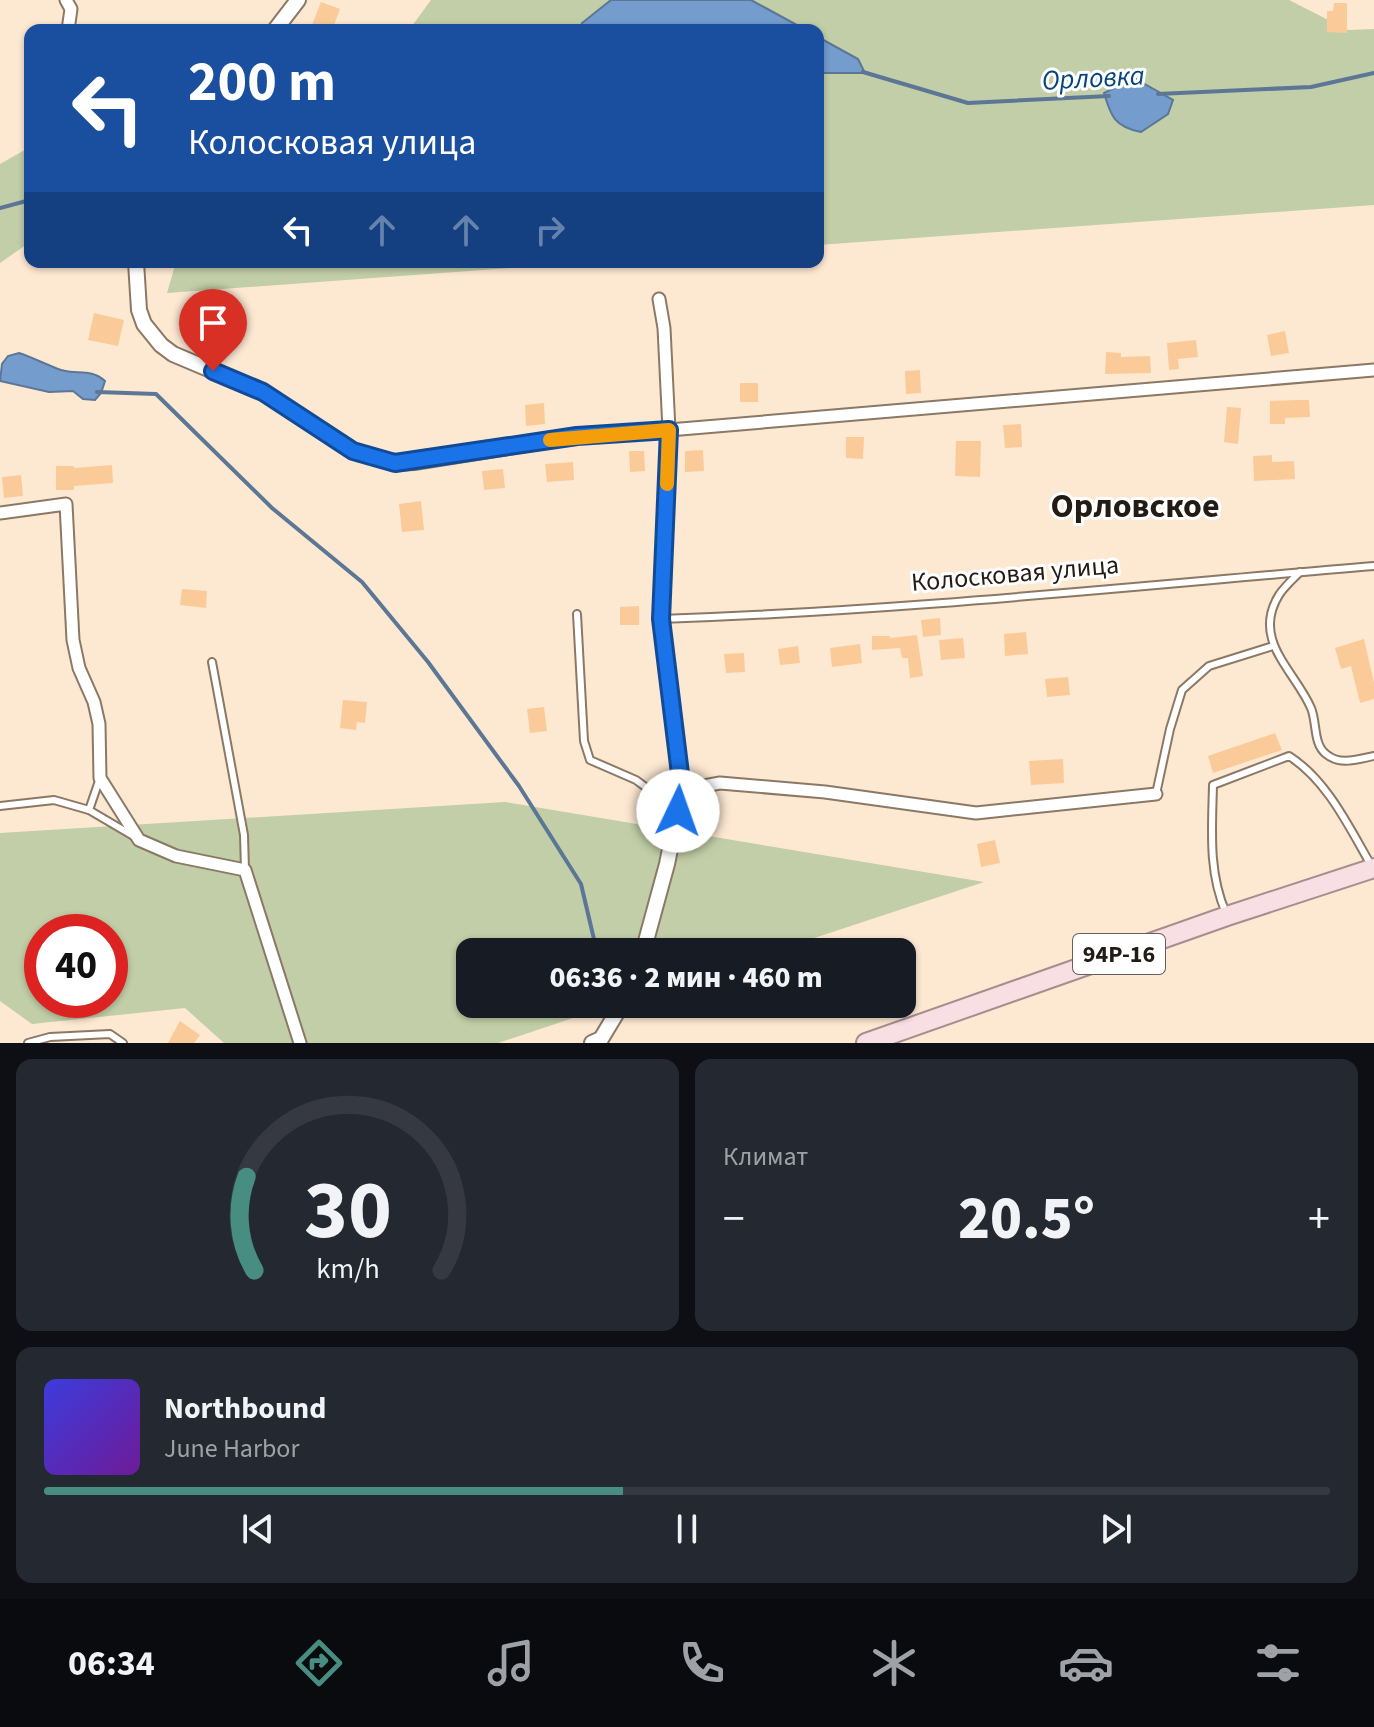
<!DOCTYPE html>
<html lang="ru">
<meta charset="utf-8">
<style>
body{margin:0;font-family:"Source Sans 3",sans-serif;background:#242831;color:#f1f3f6;height:100vh;display:flex;flex-direction:column;font-size:30px;white-space:nowrap}
*{box-sizing:border-box;margin:0}
p{font-size:26px;color:#9ea1a6}
.icon{flex:none;width:44px;height:44px;fill:none;stroke:currentColor;stroke-width:2;stroke-linecap:round;stroke-linejoin:round}
.map{position:relative;height:1043px;overflow:hidden}
.panel{display:flex;flex-direction:column;gap:16px;padding:16px;background:#0d0f14;flex:1}
.panel>*{flex:none}
.hud{position:absolute;left:24px;top:24px;width:800px;height:244px;border-radius:16px;box-shadow:0 2px 6px #0004;background:#1a4fa0;color:#fff;overflow:hidden}
.speed{position:absolute;left:24px;top:914px;display:flex;gap:16px;font-size:40px;font-weight:700;text-align:center}
.speed>*{display:grid;place-content:center;width:104px;height:104px;border-radius:50%;background:#171b24;box-shadow:0 2px 6px #0004;line-height:1}
.speed .limit{border:12px solid #d22;background:#fff;color:#111}
.pin{position:absolute;display:grid;place-items:center;width:68px;height:68px;color:#fff;margin:-82px -34px;border-radius:50% 50% 50% 0;rotate:-45deg;box-shadow:0 0 8px #0007}
.pin .icon{rotate:45deg}
.me{position:absolute;width:88px;margin:-44px;rotate:3deg;stroke-linejoin:round;filter:drop-shadow(0 0 6px #0008)}
.turn{display:flex;align-items:center;gap:28px;height:168px;padding:0 32px;font-size:36px}
.turn .icon{width:104px;height:104px;stroke-width:2.5}
.turn b{display:block;font-size:56px;line-height:68px}
.lanes{display:flex;align-items:center;height:76px;padding:0 32px;background:#0003;justify-content:center;gap:40px;direction:ltr}
.lanes .off{opacity:.35}
.big{font-size:60px;font-weight:800;line-height:1.1}
.panel .tile{flex:1;display:flex;flex-direction:column;justify-content:center;gap:12px;min-width:0;padding:0 28px;border-radius:16px;background:#242831}
.panel .dial{align-items:center;gap:0}
.dial svg{height:208px;overflow:visible;fill:none;stroke:#363941;stroke-width:7;stroke-linecap:round;text-anchor:middle}
.dial text{fill:#f1f3f6;stroke:none}
.song{display:flex;align-items:center;gap:24px}
.cover{width:96px;height:96px;border-radius:12px;background:linear-gradient(135deg,hsl(240 70% 55%),hsl(280 70% 35%))}
.played{height:8px;border-radius:4px;background:linear-gradient(90deg,#488d81 45%,#363941 45%)}
.keys{display:flex;justify-content:space-around;direction:ltr}
.heat{display:flex;justify-content:space-between;align-items:center;font-size:44px;direction:ltr}
.panel .tiles{flex:1;display:grid;gap:16px;grid-template-columns:1fr 1fr}
.tile:last-child{grid-column:span 2}
.trip{position:absolute;left:456px;top:938px;width:460px;height:80px;border-radius:16px;background:#171b24;box-shadow:0 2px 6px #0004;font-weight:800;line-height:80px;text-align:center}
.menu{display:flex;height:128px;justify-content:space-around;align-items:center;background:#090b0e;color:#9ea1a6}
.menu .icon{width:56px;height:56px}
.menu .current{color:#488d81}
.menu b{font-size:36px;color:#f1f3f6}
.map>svg:first-child{display:block}
.green{fill:#c1cea7;fill-rule:evenodd}
.water{fill:#749dcd;stroke:#5c7696;stroke-width:2}
.lines{fill:none;stroke-linecap:round;stroke-linejoin:round}
.stream{stroke:#5c7696;stroke-width:4}
.building{fill:#facb99}
.service-casing{stroke:#8b7865;stroke-width:10}
.minor-casing{stroke:#8b7865;stroke-width:15}
.tertiary-casing{stroke:#8b7865;stroke-width:18}
.primary-casing{stroke:#aa8c8e;stroke-width:22}
.service{stroke:#fff;stroke-width:6}
.minor{stroke:#fff;stroke-width:11}
.tertiary{stroke:#fff;stroke-width:14}
.primary{stroke:#f7dfe3;stroke-width:18}
.route-casing{stroke:#114b97;stroke-width:20}
.route{stroke:#1a73e8;stroke-width:14}
.slow{stroke:#f59e0b;stroke-width:14}
.labels{text-anchor:middle;stroke-width:6;stroke-linejoin:round;paint-order:stroke}
.shield{fill:#fff;stroke:#65605a;stroke-width:2}
.shield-label{font-size:24px;font-weight:bold;fill:#231c14}
.street-label{font-size:26px;fill:#231c14;stroke:#fff}
.water-label{font-size:28px;font-style:italic;fill:#05447f;stroke:#fff}
.district-label{font-size:34px;font-weight:bold;fill:#231c14;stroke:#fff}
</style>
<div class="map">
<svg width="1374" height="1043" viewBox="0 0 1374 1043">
<rect width="100%" height="100%" fill="#fde8d2"/>
<g class="green">
<polygon points="431,0 1289,0 1348,30 1374,29 1374,205 818,245 818,30 409,30"/>
<polygon points="30,147 30,242 0,263 0,164"/>
<polygon points="176,262 591,262 167,293"/>
<path d="M505 802 984 882 772 952H470V1004H615L498 1043H224L185 1008 32 1024 0 1001V833ZM42 932H110V1000H42Z"/>
</g>
<g class="water">
<polygon points="611,0 751,0 806,30 580,30 582,23"/>
<polygon points="818,37 858,59 865,73 818,73"/>
<path d="M1134 78 1173 100 1168 114 1141 132C1115 127 1111 117 1104 93Z"/>
<path d="M19 353C34 358 47 365 61 370 77 375 91 368 105 381L101 393 95 400 83 399 73 391 49 392 0 381 2 364 8 356Z"/>
</g>
<g class="lines">
<g class="stream">
<polyline points="863,72 968,103 1109,96"/>
<polyline points="1158,94 1311,87 1374,73"/>
<polyline points="0,208 30,200"/>
<polyline points="97,392 156,394 272,508 362,582 428,662 519,786 581,884 597,952"/>
</g>
</g>
<g class="building">
<polygon points="321,2 340,9 332,30 310,30"/>
<polygon points="1334,3 1347,3 1347,33 1327,32 1327,11 1333,11"/>
<polygon points="188,304 237,313 232,338 183,328"/>
<polygon points="94,313 124,320 118,346 88,340"/>
<polygon points="1285,331 1289,353 1271,356 1267,335"/>
<polygon points="1196,340 1198,357 1178,359 1179,369 1169,370 1167,343"/>
<polygon points="1106,352 1121,353 1121,357 1150,356 1151,373 1105,374"/>
<polygon points="920,370 921,393 906,394 905,371"/>
<rect x="740" y="383" width="18" height="19"/>
<polygon points="1298,400 1309,400 1310,417 1285,418 1285,424 1270,424 1270,401"/>
<polygon points="544,403 545,424 526,426 525,405"/>
<polygon points="1227,407 1241,408 1238,444 1224,442"/>
<polygon points="1021,424 1022,447 1005,448 1003,425"/>
<polygon points="846,437 864,437 863,459 846,458"/>
<polygon points="956,441 981,441 980,477 955,476"/>
<polygon points="703,450 704,471 685,472 685,451"/>
<polygon points="629,451 644,451 645,471 630,472"/>
<polygon points="1272,455 1272,462 1294,461 1295,479 1254,481 1253,456"/>
<polygon points="573,462 574,480 547,482 545,464"/>
<polygon points="112,465 113,483 74,486 74,490 56,490 56,466 74,466 74,468"/>
<polygon points="503,469 505,488 484,490 482,471"/>
<polygon points="21,475 23,496 4,498 2,477"/>
<polygon points="421,501 424,530 402,532 399,504"/>
<polygon points="182,589 207,591 206,608 180,605"/>
<polygon points="639,606 639,625 620,625 620,607"/>
<polygon points="940,618 941,635 923,637 921,620"/>
<polygon points="1026,632 1028,654 1005,656 1004,634"/>
<polygon points="917,635 923,676 910,678 908,658 902,658 900,648 872,650 872,636 890,636 890,638"/>
<polygon points="963,638 965,658 941,660 939,640"/>
<polygon points="1364,639 1374,683 1374,699 1360,703 1351,666 1341,669 1335,648"/>
<polygon points="860,644 862,663 832,667 830,648"/>
<polygon points="798,646 800,663 780,665 778,649"/>
<polygon points="744,653 745,672 726,673 724,654"/>
<polygon points="1068,677 1070,695 1047,697 1045,679"/>
<polygon points="343,700 367,702 365,723 357,722 356,730 340,728"/>
<polygon points="544,707 547,731 530,733 527,709"/>
<polygon points="1275,733 1282,750 1213,773 1208,756"/>
<polygon points="1063,759 1064,783 1031,785 1029,761"/>
<polygon points="995,840 1000,863 981,867 977,844"/>
<polygon points="180,1021 200,1035 194,1043 168,1043"/>
</g>
<g class="lines">
<g class="service-casing">
<g id="service">
<path d="M1300 572C1293 579 1284 587 1279 595 1251 640 1295 671 1311 708 1317 722 1313 744 1326 754 1340 766 1358 759 1374 756"/>
<polyline points="577,614 584,741 590,760 636,780 675,809"/>
<path d="M661 619C899 611 1136 586 1374 566"/>
<polyline points="212,662 244,835 245,870"/>
<polyline points="1156,794 1170,729 1182,690 1209,666 1273,646"/>
<polyline points="0,806 54,800 89,810 135,837"/>
<polyline points="89,810 100,778"/>
<path d="M1226 913C1208 872 1212 829 1213 785L1289 756C1327 780 1349 827 1371 865"/>
<polyline points="28,1043 50,1037 110,1034 123,1043"/>
</g>
</g>
<g class="minor-casing">
<g id="minor">
<polyline points="66,0 71,9 68,30"/>
<polyline points="659,299 664,328 669,430 1374,370"/>
<polyline points="0,513 66,504 73,640 79,668 94,702 99,724 100,778 139,840 176,856 245,870 300,1043"/>
<polyline points="682,790 720,783 825,792 976,813 1156,794"/>
</g>
</g>
<g class="tertiary-casing">
<g id="tertiary">
<polyline points="275,30 298,0"/>
<polyline points="136,262 139,310 144,324 161,345 173,354 263,392 353,451 395,463 414,462 577,436 669,430 661,619 682,790 667,864 643,952"/>
<polyline points="592,1043 601,1039 622,1004"/>
</g>
</g>
<g class="primary-casing">
<polyline id="primary" points="866,1043 1227,916 1374,868"/>
</g>
<use href="#service" class="service"/>
<use href="#minor" class="minor"/>
<use href="#tertiary" class="tertiary"/>
<use href="#primary" class="primary"/>
</g>
<g class="lines">
<g class="route-casing">
<polyline id="route" points="213,371 263,392 353,451 395,463 577,436 669,430 661,619 682,790 678,811"/>
</g>
<use href="#route" class="route"/>
<polyline class="slow" points="550,440 669,430 667,484"/>
</g>
<g class="labels">
<rect class="shield" x="1073" y="934" width="92" height="40" rx="6"/>
<g class="shield-label">
<text x="1119" y="962">94Р-16</text>
</g>
<g class="street-label">
<text transform="translate(1015 573) rotate(-5)" y="9">Колосковая улица</text>
</g>
<g class="water-label">
<text transform="translate(1093 77) rotate(-3)" y="10">Орловка</text>
</g>
<g class="district-label">
<text x="1135" y="517">Орловское</text>
</g>
</g>
</svg>
<div class="speed"><div class="limit">40</div></div>
<div class="pin" style="left:213px;top:371px;background:#d93025"><svg class="icon" aria-label="arrive" viewBox="0 0 24 24"><path d="M6 21V4h12l-3 4 3 4H6"/></svg></div>
<svg class="me" style="left:678px;top:811px" viewBox="-20 -20 40 40"><circle r="19" fill="#fff"/><path d="M0-13L10 11 0 6-10 11z" fill="#1a73e8"/></svg>
<div class="trip">06:36 · 2 мин · 460 m</div>
<div class="hud">
<div class="turn"><svg class="icon" aria-label="left" viewBox="0 0 24 24"><path d="M17 20v-9H6M10 6l-5 5 5 5"/></svg><div><b>200 m</b>Колосковая улица</div></div>
<div class="lanes"><svg class="icon" aria-label="left" viewBox="0 0 24 24"><path d="M17 20v-9H6M10 6l-5 5 5 5"/></svg><svg class="icon off" aria-label="ahead" viewBox="0 0 24 24"><path d="M12 20V5M6 11l6-6 6 6"/></svg><svg class="icon off" aria-label="ahead" viewBox="0 0 24 24"><path d="M12 20V5M6 11l6-6 6 6"/></svg><svg class="icon off" aria-label="right" viewBox="0 0 24 24"><path d="M7 20v-9h11M14 6l5 5-5 5"/></svg></div>
</div>
</div>
<section class="panel">
<div class="tiles">
<div class="tile dial"><svg viewBox="0 0 100 80">
<path d="M14 69A42 42 0 1 1 86 69"/>
<path d="M14 69A42 42 0 0 1 11 33" stroke="#488d81"/>
<text x="50" y="56" font-size="32" font-weight="700">30</text>
<text x="50" y="72" font-size="11">km/h</text>
</svg></div>
<div class="tile"><p>Климат</p>
<div class="heat"><a>−</a><b class="big">20.5°</b><a>+</a></div>
</div>
<div class="tile">
<div class="song"><i class="cover"></i><div><b>Northbound</b><p>June Harbor</p></div></div>
<div class="played"></div>
<div class="keys"><svg class="icon" aria-label="previous" viewBox="0 0 24 24"><path d="M18 5L8 12l10 7zM5 5v14"/></svg><svg class="icon" aria-label="pause" viewBox="0 0 24 24"><path d="M8 5v14M16 5v14"/></svg><svg class="icon" aria-label="next" viewBox="0 0 24 24"><path d="M6 5l10 7-10 7zM19 5v14"/></svg></div>
</div>
</div>
</section>
<nav class="menu">
<b>06:34</b>
<svg class="icon current" aria-label="directions" viewBox="0 0 24 24"><path d="M12 3l9 9-9 9-9-9zM9 14v-3h6M13 9l2 2-2 2"/></svg>
<svg class="icon" aria-label="music" viewBox="0 0 24 24"><path d="M9 18V5l10-2v13"/><circle cx="6" cy="18" r="3"/><circle cx="16" cy="16" r="3"/></svg>
<svg class="icon" aria-label="phone" viewBox="0 0 24 24"><path d="M5 4h4l2 5-3 2q2 4 5 5l2-3 5 2v4C11 20 4 13 5 4z"/></svg>
<svg class="icon" aria-label="climate" viewBox="0 0 24 24"><path d="M12 3v18M4 7l16 10M4 17L20 7"/></svg>
<svg class="icon" aria-label="car" viewBox="0 0 24 24"><path d="M5 17H2v-5l4-1 3-4h7l3 4 3 1v5h-3M9 17h6M6 11h13"/><circle cx="7" cy="17" r="2"/><circle cx="17" cy="17" r="2"/></svg>
<svg class="icon" aria-label="filters" viewBox="0 0 24 24"><path d="M4 7h16M4 17h16"/><circle cx="9" cy="7" r="2"/><circle cx="15" cy="17" r="2"/></svg>
</nav>
